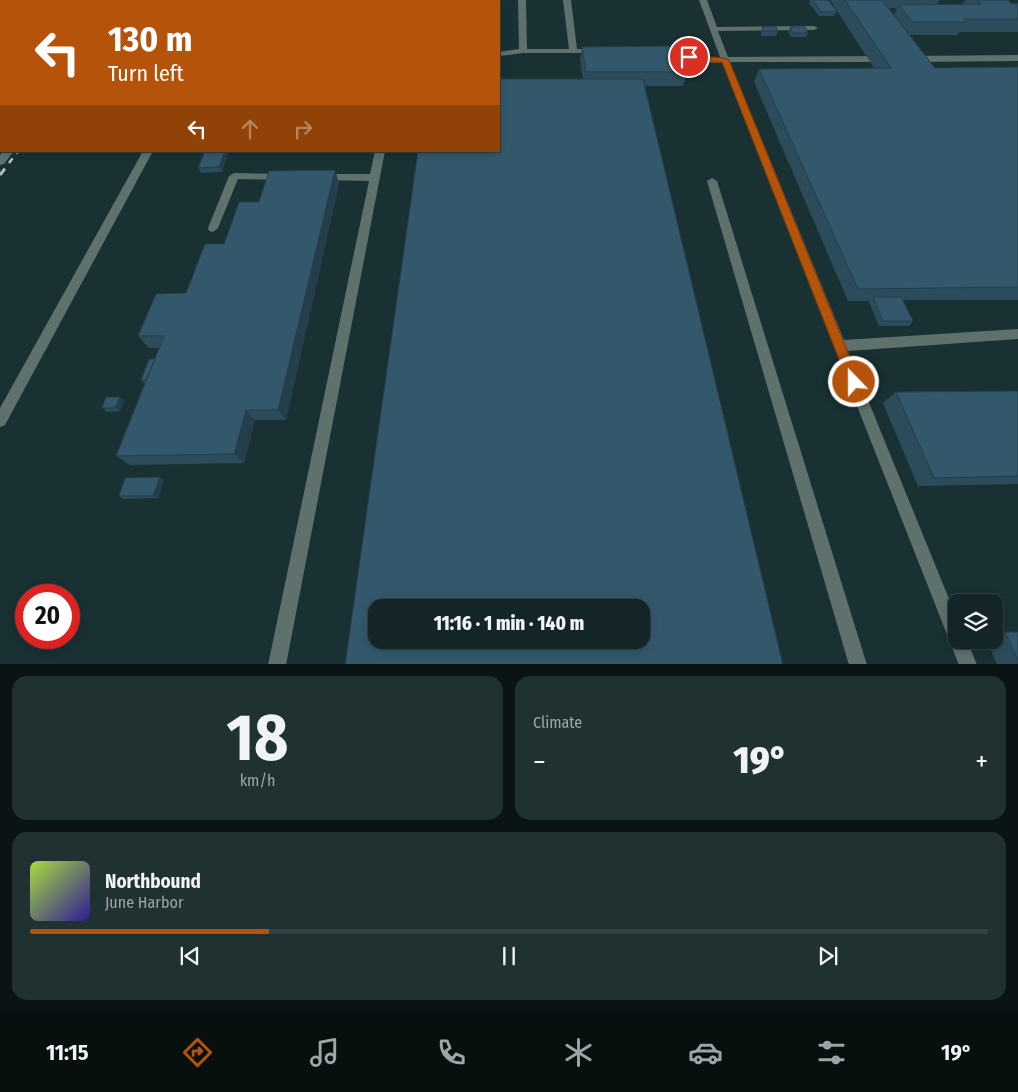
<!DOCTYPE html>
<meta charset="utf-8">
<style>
body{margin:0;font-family:"Fira Sans Condensed",sans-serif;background:#203132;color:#f1f3f6;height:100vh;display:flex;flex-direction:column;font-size:19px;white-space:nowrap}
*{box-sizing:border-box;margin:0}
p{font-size:16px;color:#9da5a7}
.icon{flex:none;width:28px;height:28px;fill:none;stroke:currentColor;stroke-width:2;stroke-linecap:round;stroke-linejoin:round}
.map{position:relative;height:664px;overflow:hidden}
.panel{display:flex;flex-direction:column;gap:12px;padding:12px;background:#0a1415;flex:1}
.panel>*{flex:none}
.top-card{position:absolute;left:0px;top:0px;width:500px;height:152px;box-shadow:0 2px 8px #0003,0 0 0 1px #324243;background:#b45309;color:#fff;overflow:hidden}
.tools{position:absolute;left:948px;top:594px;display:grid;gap:10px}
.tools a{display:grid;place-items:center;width:55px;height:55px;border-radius:10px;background:#132526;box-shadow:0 2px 8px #0003,0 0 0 1px #324243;font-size:25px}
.speed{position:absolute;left:15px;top:584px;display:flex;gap:10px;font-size:25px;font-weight:700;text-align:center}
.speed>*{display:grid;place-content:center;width:65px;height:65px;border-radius:50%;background:#132526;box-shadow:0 2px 8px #0003,0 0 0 1px #324243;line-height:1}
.speed .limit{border:8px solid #d22;background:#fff;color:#111}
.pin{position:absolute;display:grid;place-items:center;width:42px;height:42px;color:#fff;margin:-21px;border:2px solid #fff;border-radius:50%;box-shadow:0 1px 5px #0007}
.me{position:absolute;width:55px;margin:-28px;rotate:338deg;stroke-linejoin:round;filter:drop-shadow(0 0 4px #0008)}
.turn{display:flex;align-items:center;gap:18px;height:105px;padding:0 25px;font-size:22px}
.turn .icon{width:65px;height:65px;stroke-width:2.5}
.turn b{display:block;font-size:35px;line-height:42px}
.lanes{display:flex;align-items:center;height:48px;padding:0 25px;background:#0003;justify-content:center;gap:25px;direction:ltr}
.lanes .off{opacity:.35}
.big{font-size:38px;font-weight:800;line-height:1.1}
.panel .widget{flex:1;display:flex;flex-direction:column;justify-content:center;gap:8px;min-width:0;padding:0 18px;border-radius:15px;background:#203132}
.panel .dial{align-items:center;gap:0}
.dial b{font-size:65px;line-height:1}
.song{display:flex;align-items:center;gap:15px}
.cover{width:60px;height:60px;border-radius:8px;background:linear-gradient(135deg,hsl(80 70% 55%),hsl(250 70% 35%))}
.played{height:5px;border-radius:2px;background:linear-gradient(90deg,#b45309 25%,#324243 25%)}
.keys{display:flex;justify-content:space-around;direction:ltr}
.heat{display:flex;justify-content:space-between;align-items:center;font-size:28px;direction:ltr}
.panel .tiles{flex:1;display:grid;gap:12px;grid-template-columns:1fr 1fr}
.widget:last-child{grid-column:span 2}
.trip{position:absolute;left:368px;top:599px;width:282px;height:50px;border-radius:15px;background:#132526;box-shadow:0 2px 8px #0003,0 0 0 1px #324243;font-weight:800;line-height:50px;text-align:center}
.tabs{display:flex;height:80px;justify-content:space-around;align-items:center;background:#080f0f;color:#9da5a7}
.tabs .icon{width:35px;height:35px}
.tabs .selected{color:#b45309}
.tabs b{font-size:22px;color:#f1f3f6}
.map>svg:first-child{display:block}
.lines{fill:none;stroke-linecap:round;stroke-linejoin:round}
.service{fill:#5f716c;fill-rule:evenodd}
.primary{stroke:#8fb6ab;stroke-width:12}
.rail-far1{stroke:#b0c1c2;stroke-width:2.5;stroke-dasharray:6 6;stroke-linecap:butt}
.rail{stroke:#b0c1c2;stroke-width:3;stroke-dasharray:8 8;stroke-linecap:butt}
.wall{fill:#2c4c5c;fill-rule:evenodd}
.shaded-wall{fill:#243e4b}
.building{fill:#33586b;stroke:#243e4b;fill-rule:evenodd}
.route{fill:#b45309;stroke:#753606}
</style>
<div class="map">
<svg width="1018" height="665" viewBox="0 0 1018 665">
<rect width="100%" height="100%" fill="#193133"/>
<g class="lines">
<g class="service">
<rect x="227" y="0" width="8" height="1"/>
<rect x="405" y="0" width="8" height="1"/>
<polygon points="518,0 526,0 527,49 569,49 563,0 571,0 577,49 596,49 600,51 596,53 523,53 499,56 499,52 519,49"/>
<polygon points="699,0 707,0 717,27 814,26 818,28 814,30 718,31 728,57 886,56 890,59 886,62 730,62 844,340 1018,329 1018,339 848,351 956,616 956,640 967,640 977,665 959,665 722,63 704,63 666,55 662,53 666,51 704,57 720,57"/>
<polygon points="1018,55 1018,61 913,62 909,59 913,56"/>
<polygon points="3,151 14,151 4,164 0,165 0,155"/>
<polygon points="143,151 153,151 5,425 0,427 0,408"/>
<polygon points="375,151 385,151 286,665 268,665 369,181 322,180 317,177 322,174 370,174"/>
<polygon points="234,173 284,174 289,177 284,180 238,179 218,228 213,232 209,231 208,228 229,176"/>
<polygon points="712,178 717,181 867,665 849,665 707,181"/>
</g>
<g class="primary">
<polyline points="21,1 23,0"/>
<polyline points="0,23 1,22"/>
</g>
<polyline class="rail-far1" points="9,163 18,151"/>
<polyline class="rail" points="0,175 10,162"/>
</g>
<g class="wall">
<polygon points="810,0 828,0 837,11 834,16 819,16 809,3"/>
<path d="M830 0H939L937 4H962L965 0H1008L1011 3H1018V32H959L958 35H910L935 68 1018 67V300H903L913 321 909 326H879L869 302V301H848L754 82 759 69 874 68ZM889 8H897L894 15Z"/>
<polygon points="762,27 778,31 776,36 762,36 761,32"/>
<polygon points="790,27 808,33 806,37 791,37 788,32"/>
<polygon points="582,47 687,72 683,86 644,86 583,79 580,60"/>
<polygon points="229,151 222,172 201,173 198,168"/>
<polygon points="335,170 339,184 286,420 255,420 244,463 130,465 116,456 145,384 141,380 155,359 159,348 149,348 138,336 186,293 259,202"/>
<polygon points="1018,391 1018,484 918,486 883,403 896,392"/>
<polygon points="124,400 120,411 107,412 102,408"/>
<polygon points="164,480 158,498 124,499 119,496"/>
<polygon points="1005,632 1018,632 1018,665 997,665 987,640 994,640 994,634"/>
</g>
<g class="shaded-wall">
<polygon points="225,151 229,151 222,172 219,167"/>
<polygon points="335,170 339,184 286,420 278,410"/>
<polygon points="120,397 124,400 120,411 115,408"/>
<polygon points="246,410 255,420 244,463 234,454"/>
<polygon points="160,477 164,480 158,498 153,496"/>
</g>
<g class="building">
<polygon points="813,0 828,0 837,11 821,12"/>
<polygon points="845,0 882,0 935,68 1018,67 1018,287 858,289 759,69 891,68"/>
<polygon points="977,0 1008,0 1012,4 1018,4 1018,19 964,19 966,22 913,22 899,5 981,4"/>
<polygon points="762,27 776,27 778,31 764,31"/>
<polygon points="790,27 805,27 808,33 793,33"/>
<polygon points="678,46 687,72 586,72 582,47"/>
<path d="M499 79H643L783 665H345L418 151H499ZM376 608H641V640H376Z"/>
<polygon points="205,151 225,151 219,167 198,168"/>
<polygon points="335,170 278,410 246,410 234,454 116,456 164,336 138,336 156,294 186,293 205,244 224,244 239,202 259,202 269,171"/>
<polygon points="873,297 901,297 913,321 883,321"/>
<polygon points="149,359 155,359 146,380 141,380"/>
<polygon points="1018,391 1018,476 934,478 896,392"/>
<polygon points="106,397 120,397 115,408 102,408"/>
<polygon points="160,477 153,496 119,496 125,478"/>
<polygon points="1005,632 1018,632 1018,660"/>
</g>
<path class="route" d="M689 55C699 57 721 56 729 60L860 382 858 385 854 387 850 385 848 382 722 62H704L686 59V56Z"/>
</svg>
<div class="tools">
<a><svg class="icon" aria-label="layers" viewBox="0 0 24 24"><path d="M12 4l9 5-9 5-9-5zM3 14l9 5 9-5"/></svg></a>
</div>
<div class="speed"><div class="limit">20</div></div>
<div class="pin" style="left:689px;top:57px;background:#d93025"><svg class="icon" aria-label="arrive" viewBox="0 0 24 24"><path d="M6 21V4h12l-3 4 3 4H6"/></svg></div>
<svg class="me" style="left:854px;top:382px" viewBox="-20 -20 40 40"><circle r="17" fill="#b45309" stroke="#fff" stroke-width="3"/><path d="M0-11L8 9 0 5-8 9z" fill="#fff"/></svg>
<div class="trip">11:16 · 1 min · 140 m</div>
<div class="top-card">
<div class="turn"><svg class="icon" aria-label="left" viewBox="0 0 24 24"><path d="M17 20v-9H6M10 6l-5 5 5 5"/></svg><div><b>130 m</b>Turn left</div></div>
<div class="lanes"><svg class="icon" aria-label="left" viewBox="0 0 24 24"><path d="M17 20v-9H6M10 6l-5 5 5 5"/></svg><svg class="icon off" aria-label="ahead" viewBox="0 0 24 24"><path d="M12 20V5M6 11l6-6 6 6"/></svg><svg class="icon off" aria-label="right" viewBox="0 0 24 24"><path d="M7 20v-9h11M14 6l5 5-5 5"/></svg></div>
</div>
</div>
<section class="panel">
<div class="tiles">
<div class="widget dial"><b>18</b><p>km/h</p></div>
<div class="widget"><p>Climate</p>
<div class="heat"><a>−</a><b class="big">19°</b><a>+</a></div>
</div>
<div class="widget">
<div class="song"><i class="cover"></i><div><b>Northbound</b><p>June Harbor</p></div></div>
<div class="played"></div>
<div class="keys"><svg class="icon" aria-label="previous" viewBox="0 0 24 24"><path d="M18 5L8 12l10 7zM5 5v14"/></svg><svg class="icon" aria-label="pause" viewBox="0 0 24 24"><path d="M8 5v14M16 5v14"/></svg><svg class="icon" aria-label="next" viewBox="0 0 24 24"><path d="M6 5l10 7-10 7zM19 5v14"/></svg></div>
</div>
</div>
</section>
<nav class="tabs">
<b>11:15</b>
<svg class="icon selected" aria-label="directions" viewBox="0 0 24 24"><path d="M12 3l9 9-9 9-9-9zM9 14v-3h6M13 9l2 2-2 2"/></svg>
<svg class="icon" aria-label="music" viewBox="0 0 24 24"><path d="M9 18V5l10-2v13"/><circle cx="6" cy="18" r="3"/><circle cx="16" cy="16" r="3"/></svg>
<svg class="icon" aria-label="phone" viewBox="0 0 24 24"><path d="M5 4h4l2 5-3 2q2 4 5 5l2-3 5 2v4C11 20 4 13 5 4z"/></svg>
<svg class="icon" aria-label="climate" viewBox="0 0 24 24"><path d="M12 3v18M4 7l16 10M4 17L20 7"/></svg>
<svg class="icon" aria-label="car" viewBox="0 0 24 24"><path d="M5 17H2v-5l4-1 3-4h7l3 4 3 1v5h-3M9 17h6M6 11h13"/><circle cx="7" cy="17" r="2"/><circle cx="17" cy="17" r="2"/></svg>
<svg class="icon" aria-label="filters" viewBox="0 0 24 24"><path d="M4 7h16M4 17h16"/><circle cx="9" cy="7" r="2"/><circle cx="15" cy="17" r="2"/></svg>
<b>19°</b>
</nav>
